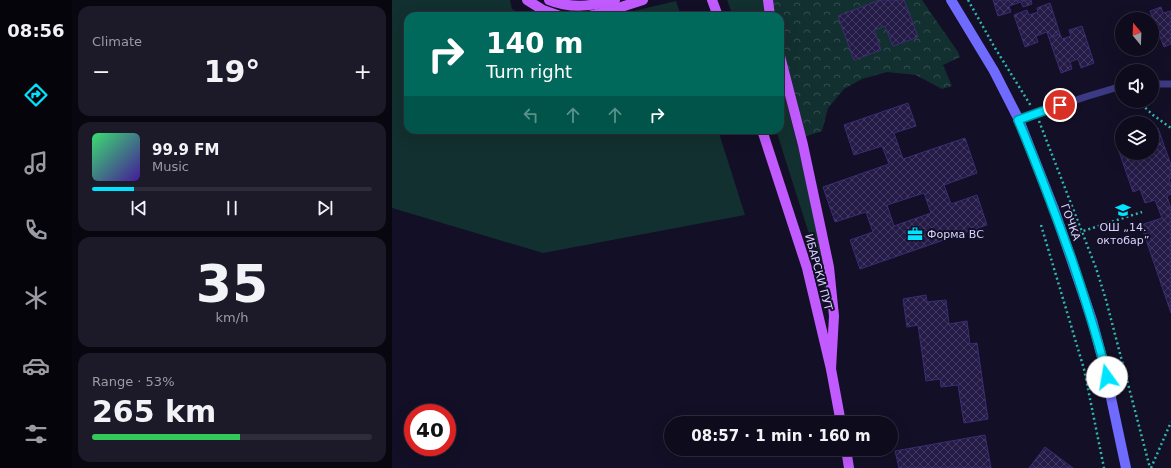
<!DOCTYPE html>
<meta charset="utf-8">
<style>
body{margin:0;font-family:"DejaVu Sans",sans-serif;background:#1c1929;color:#f1f3f6;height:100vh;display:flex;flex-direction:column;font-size:15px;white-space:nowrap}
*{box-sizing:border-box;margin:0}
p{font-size:13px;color:#9b9ba3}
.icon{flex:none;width:22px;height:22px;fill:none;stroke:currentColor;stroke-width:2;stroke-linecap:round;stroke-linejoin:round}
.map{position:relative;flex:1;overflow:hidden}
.drawer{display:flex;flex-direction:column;gap:6px;padding:6px;background:#08060f;width:320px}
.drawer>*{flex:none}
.guide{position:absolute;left:12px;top:12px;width:380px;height:122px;border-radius:12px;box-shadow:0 4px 16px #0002,0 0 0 1px #2e2b3b;background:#00695c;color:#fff;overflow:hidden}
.needle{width:26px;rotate:341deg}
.fabs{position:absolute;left:723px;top:12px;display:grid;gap:8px}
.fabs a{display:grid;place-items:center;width:44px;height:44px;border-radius:50%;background:#0e0b1c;box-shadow:0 4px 16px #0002,0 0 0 1px #2e2b3b;font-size:20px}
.speed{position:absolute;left:12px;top:404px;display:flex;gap:8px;font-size:20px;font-weight:700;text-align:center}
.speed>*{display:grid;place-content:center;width:52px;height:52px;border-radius:50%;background:#0e0b1c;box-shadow:0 4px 16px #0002,0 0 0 1px #2e2b3b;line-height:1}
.speed .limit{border:6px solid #d22;background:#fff;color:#111}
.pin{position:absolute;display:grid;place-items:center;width:34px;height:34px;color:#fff;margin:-17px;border:2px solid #fff;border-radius:50%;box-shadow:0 1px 4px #0007}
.me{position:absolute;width:44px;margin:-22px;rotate:347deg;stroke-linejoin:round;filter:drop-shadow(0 0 3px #0008)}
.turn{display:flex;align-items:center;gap:14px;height:84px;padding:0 16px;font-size:18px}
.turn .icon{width:52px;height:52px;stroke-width:2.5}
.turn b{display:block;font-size:28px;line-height:34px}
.lanes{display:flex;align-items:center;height:38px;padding:0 16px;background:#0003;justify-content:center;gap:20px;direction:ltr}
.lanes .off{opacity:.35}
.big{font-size:30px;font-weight:600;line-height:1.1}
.drawer .tile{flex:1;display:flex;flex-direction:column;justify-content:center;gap:6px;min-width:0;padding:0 14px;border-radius:12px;background:#1c1929}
.drawer .dial{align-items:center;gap:0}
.dial b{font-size:52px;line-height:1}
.song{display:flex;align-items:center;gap:12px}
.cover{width:48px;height:48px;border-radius:6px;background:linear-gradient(135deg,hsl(140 70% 55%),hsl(260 70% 35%))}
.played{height:4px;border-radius:2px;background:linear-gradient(90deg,#00e5ff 15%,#2e2b3b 15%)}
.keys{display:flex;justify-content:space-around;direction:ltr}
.heat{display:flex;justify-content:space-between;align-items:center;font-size:22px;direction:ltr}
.charge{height:6px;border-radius:3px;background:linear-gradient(90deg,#34c759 53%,#2e2b3b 0)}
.trip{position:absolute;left:272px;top:416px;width:234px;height:40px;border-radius:20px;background:#0e0b1c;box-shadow:0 4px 16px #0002,0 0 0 1px #2e2b3b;font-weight:600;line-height:40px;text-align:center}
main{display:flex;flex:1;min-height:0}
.dock{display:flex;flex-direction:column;width:72px;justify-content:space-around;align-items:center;background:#06040b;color:#9b9ba3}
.dock .icon{width:28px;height:28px}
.dock .current{color:#00e5ff}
.dock b{font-size:18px;color:#f1f3f6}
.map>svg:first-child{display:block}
.green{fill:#12302f}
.forest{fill:url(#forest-crowns)}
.building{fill:url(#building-cross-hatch);stroke:#3b2d73;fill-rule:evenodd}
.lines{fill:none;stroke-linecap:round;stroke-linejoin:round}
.path{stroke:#2fb8b0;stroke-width:2.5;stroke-dasharray:2 3;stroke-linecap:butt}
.lane{stroke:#3d3a85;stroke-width:7}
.secondary{stroke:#6f6bff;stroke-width:10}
.primary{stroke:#c25bff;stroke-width:10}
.route-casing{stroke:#0095a6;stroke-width:10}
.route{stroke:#00e5ff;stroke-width:7}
.labels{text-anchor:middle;stroke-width:4;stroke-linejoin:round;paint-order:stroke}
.street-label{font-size:11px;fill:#d9d4ff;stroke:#130f26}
.poi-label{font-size:11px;fill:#d9d4ff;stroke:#130f26}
</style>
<main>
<nav class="dock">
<b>08:56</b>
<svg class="icon current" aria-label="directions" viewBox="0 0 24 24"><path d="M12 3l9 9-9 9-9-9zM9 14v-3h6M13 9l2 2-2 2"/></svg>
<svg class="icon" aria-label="music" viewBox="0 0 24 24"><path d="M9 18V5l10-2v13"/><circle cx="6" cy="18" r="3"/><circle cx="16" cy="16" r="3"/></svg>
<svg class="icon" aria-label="phone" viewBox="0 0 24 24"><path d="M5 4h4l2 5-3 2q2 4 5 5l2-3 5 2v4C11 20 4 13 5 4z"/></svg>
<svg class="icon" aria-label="climate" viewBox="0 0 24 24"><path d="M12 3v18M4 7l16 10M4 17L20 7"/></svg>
<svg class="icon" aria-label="car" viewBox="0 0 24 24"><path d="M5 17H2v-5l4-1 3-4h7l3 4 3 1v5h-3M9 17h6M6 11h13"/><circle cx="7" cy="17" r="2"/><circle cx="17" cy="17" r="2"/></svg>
<svg class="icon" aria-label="filters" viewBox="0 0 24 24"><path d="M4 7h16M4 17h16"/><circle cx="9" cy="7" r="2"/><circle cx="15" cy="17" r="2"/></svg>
</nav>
<section class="drawer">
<div class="tile"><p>Climate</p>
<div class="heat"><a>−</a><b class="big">19°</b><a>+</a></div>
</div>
<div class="tile">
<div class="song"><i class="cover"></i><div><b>99.9 FM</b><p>Music</p></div></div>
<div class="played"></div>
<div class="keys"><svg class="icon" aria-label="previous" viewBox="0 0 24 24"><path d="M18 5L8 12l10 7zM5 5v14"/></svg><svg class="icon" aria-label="pause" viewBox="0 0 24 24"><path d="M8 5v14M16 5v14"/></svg><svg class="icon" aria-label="next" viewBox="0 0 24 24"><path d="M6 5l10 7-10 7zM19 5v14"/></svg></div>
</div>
<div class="tile dial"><b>35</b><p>km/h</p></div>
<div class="tile"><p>Range · 53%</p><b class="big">265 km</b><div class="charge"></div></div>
</section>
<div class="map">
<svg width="779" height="468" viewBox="0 0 779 468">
<defs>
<pattern id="forest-crowns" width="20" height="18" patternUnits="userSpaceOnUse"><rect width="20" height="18" fill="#12302f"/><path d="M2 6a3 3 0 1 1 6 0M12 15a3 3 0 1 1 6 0" fill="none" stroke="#344d4e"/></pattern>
<pattern id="building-cross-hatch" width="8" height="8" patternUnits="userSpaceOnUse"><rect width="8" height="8" fill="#241b47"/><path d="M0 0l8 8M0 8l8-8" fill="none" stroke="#433b63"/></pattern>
</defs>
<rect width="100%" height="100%" fill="#130f26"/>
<g class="green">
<polygon points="0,0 118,0 120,9 133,16 16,16 16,130 326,130 353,215 151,253 0,208"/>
<polygon points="335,0 373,0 375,16 341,16"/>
<polygon points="284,1 289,16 221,16"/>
<polygon points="388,75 416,187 438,297 435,298 418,237 384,130 388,130"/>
</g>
<polygon class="forest" points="379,0 530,0 566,52 568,57 551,65 560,86 550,89 524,75 495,72 470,79 452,89 436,108 430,131 412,137 388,46 388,16 381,16"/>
<g class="building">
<polygon points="488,0 512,0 526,37 501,46 493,26 482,30 489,50 462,60 446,16"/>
<polygon points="601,0 639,0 640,4 631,7 629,2 617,6 619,12 606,16"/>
<polygon points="658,3 668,34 657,38 655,32 644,36 646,42 633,47 622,15 635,10 637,15 646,12 645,8"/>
<polygon points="769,7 771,13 779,11 779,44 772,47 758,11"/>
<polygon points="690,26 702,63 689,68 686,59 678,62 680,69 669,73 657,38 668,34 670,39 679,36 677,30"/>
<path d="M516 103 524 126 502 133 511 159 573 138 585 173 552 185 559 204 585 195 595 225 468 269 458 240 481 232 474 212 443 222 431 187 497 164 490 146 462 155 452 125ZM532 193 539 213 502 226 495 205Z"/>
<polygon points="766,128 779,165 779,178 777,179 779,186 779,194 775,196 779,209 779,313 749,225 770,218 763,200 753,203 748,189 741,192 724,143 730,140 730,153 760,153 760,130"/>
<polygon points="534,295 535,302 554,300 557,324 575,321 578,344 585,343 596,419 572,423 566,385 549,387 548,379 534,381 526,325 515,327 511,299"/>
<polygon points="593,435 599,468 507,468 503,451"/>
<polygon points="653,447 681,468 637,468"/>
</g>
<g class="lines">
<g class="path">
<polyline points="576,0 603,48 639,106"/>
<polyline points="746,101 761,115 779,128"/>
<polyline points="647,121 704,268 714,300 758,468"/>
<polyline points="649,225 692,369 712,468"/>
<polyline points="682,234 750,212"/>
<polyline points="759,468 779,422"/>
</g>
<g class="lane">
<polyline points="760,84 779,84"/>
<polyline points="627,120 693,97 730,86"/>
</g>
<polyline class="secondary" points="559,0 602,71 627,120 662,209 700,320 712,365 734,468"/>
<g class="primary">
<polyline points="135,0 151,10 168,16"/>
<path d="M157 0C179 9 201 6 223 0"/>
<polyline points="320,0 326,16"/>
<polyline points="376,0 378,16"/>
<polyline points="197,16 226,8 251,0"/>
<polyline points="388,56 411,145 437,267 442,316 439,369"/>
<polyline points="370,130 415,268 439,369 449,423"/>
<polyline points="454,449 457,468"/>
</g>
</g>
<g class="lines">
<g class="route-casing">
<path id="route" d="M668 105 626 120C646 166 663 213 680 260 693 299 706 337 715 377"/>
</g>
<use href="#route" class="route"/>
</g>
<defs>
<g id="school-bare" transform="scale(1.2)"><path d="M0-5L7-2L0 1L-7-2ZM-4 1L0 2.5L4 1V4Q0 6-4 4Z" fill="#00e5ff" stroke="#130f26" stroke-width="2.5" paint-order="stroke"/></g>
<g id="office-bare" transform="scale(1.2)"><path d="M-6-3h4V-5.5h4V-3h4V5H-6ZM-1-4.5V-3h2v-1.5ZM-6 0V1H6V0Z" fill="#00e5ff" stroke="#130f26" stroke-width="2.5" paint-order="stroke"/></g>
</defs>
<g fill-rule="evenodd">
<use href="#school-bare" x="731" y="210"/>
<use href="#office-bare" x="523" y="234"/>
</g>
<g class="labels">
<g class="street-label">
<text transform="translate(679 222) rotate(70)" y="4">ГОЧКА</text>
<text transform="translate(427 272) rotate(75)" y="4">ИБАРСКИ ПУТ</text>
</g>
<g class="poi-label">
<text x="731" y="231">ОШ „14.<tspan x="731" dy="13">октобар”</tspan></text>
<text x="535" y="238" text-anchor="start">Форма ВС</text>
</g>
</g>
</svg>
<div class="fabs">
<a><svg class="needle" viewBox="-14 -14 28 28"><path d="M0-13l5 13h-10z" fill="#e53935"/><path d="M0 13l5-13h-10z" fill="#9b9ba3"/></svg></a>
<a><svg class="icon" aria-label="sound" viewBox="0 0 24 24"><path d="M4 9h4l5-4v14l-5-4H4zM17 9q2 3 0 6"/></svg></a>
<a><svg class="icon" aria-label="layers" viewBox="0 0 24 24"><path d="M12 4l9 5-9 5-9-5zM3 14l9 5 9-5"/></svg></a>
</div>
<div class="speed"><div class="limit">40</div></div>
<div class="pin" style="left:668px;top:105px;background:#d93025"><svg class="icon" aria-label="arrive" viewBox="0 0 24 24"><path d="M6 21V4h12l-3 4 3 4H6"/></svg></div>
<svg class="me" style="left:715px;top:377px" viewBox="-20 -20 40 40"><circle r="19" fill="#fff"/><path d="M0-13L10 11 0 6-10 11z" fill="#00e5ff"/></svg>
<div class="trip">08:57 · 1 min · 160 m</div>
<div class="guide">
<div class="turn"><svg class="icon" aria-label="right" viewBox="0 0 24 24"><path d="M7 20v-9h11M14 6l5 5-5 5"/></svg><div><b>140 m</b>Turn right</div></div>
<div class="lanes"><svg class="icon off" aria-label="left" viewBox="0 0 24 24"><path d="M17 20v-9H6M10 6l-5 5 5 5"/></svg><svg class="icon off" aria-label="ahead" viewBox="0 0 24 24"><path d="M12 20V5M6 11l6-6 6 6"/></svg><svg class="icon off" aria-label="ahead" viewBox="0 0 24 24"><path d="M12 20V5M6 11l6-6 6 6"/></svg><svg class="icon" aria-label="right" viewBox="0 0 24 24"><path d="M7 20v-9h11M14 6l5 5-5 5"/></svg></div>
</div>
</div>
</main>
